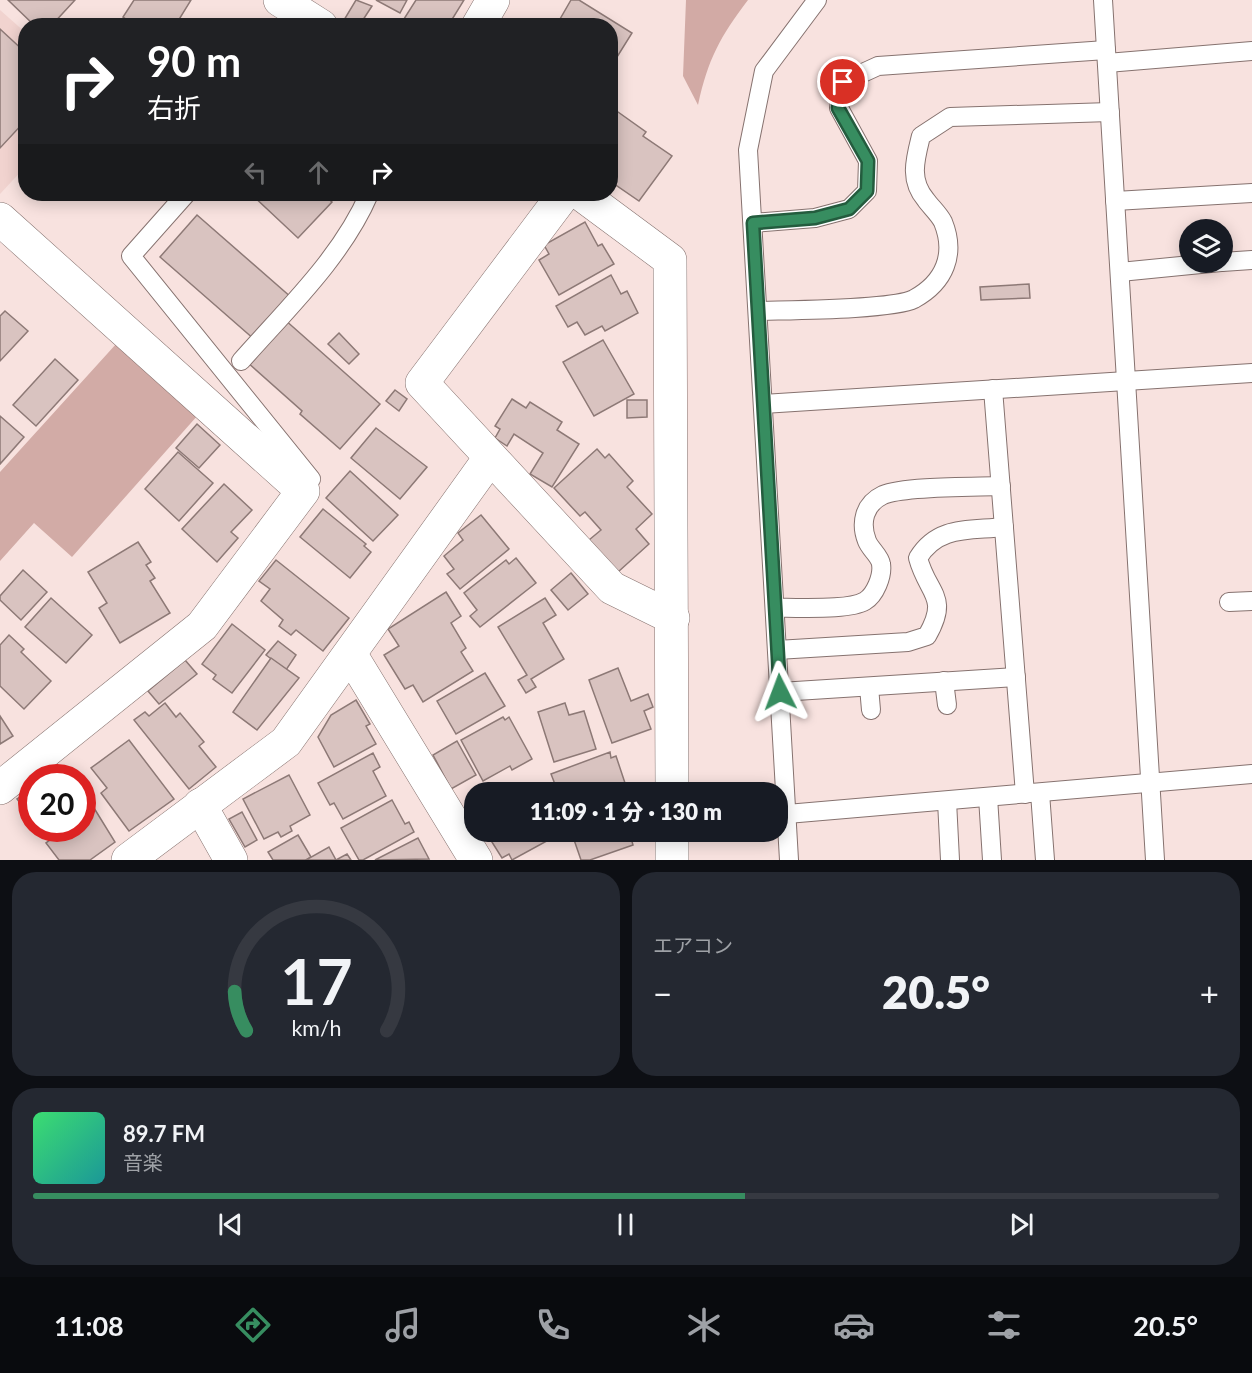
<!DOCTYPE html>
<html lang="ja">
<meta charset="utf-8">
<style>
body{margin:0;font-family:Lato,"Noto Sans JP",sans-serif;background:#242831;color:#f1f3f6;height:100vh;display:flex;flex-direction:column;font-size:22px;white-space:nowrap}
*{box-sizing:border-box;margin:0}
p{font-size:20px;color:#9ea1a6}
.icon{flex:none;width:33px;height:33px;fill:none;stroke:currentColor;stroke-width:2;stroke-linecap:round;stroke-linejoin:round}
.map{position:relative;height:860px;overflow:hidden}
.side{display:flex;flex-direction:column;gap:12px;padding:12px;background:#0d0f14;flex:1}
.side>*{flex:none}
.hud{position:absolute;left:18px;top:18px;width:600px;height:183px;border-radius:24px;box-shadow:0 3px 15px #0003;background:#202124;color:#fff;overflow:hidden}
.tools{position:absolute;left:1179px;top:219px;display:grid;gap:12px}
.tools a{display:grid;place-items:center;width:54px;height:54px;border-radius:50%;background:#171b24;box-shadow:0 3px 15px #0003;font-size:30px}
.speed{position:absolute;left:18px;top:764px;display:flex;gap:12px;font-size:30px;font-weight:700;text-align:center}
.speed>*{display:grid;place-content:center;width:78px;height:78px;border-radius:50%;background:#171b24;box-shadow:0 3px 15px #0003;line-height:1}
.speed .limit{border:9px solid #d22;background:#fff;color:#111}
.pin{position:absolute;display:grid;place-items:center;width:51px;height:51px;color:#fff;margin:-26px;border:3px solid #fff;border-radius:50%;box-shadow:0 2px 6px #0007}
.me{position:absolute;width:66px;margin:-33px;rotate:357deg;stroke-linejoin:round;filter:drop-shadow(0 0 4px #0008)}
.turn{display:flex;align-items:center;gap:21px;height:126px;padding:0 30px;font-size:27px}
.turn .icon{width:78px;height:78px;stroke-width:2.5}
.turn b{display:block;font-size:42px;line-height:51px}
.lanes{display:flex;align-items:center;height:57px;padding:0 30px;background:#0003;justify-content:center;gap:30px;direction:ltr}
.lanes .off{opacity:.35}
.big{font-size:45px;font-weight:800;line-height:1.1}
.side .card{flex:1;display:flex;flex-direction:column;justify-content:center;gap:9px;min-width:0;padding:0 21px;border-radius:24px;background:#242831}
.side .dial{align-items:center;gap:0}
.dial svg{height:156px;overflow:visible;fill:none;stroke:#363941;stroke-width:7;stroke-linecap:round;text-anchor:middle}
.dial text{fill:#f1f3f6;stroke:none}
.song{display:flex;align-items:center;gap:18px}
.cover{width:72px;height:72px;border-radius:9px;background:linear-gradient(135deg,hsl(140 70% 55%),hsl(180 70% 35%))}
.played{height:6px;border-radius:3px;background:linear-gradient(90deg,#378d60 60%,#363941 60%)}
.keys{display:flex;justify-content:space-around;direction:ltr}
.heat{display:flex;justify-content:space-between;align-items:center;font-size:33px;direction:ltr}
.side .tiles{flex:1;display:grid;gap:12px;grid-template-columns:1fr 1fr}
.card:last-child{grid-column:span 2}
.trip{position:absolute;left:464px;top:782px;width:324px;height:60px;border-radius:24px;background:#171b24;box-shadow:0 3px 15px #0003;font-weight:800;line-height:60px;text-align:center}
.tab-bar{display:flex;height:96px;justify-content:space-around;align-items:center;background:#090b0e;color:#9ea1a6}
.tab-bar .icon{width:42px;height:42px}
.tab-bar .on{color:#378d60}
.tab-bar b{font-size:27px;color:#f1f3f6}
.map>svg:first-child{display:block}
.built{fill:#f1d3cf}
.green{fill:#d2aba6}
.forest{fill:#d2aaa5}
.building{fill:#d9c3c0;stroke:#8d7976;stroke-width:1.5}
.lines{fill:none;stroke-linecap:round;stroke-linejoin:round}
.lane-casing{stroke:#86726f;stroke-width:20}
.street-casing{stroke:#86726f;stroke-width:34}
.lane{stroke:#fff;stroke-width:18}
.street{stroke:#fff;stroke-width:33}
.route-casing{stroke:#245c3e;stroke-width:15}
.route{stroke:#378d60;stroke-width:10}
</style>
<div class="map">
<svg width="1252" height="860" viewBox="0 0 1252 860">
<rect width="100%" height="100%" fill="#f8e2df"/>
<polygon class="built" points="0,10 26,33 25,167 0,194"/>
<polygon class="green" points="117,343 198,415 72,557 34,523 0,561 0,472"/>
<path class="forest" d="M686 0H748C720 37 708 59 698 105L683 76Z"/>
<g class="building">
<polygon points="8,0 75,0 51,26 35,26"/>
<polygon points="134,0 191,0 175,26 136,26 123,17"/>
<polygon points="356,0 372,6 359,26 353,26 344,20"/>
<polygon points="376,0 407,0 400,13"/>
<polygon points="416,0 464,0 448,26 407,26 402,22"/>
<polygon points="571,0 579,0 632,33 612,65 610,26 556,26"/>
<polygon points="0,29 26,53 26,120 0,148"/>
<polygon points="611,107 646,132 643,136 672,156 639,201 610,181"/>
<polygon points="251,194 323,194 332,202 298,238"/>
<polygon points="197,215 292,298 255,340 160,257"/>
<polygon points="585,222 598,246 602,244 614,264 559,295 539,260 549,254 544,245"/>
<polygon points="611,275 621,294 627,291 638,313 605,331 602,326 585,335 577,322 568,327 556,306"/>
<polygon points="1029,284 1030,298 981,300 980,287"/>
<polygon points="5,311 28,331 0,361 0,316"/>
<polygon points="284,319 380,404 340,449 300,414 302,411 246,361"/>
<polygon points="339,333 359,354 349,364 328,344"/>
<polygon points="603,340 634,394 594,416 563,362"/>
<polygon points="55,359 78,380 36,426 13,405"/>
<polygon points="395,390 407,399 399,411 386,401"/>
<polygon points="512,399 526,408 530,402 562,422 557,430 579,444 552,487 530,474 543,453 514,434 507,446 495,438 500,429 495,426"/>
<polygon points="627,400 647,400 647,417 627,418"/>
<polygon points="0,416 24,437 0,464"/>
<polygon points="197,424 220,445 199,468 176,448"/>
<polygon points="376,428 427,467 400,499 351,458"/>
<polygon points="597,449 605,458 609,454 633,481 627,487 652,514 636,529 649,544 618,572 589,540 601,530 585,512 580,516 554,488"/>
<polygon points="178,452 213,483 179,521 145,489"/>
<polygon points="350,471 398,515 373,541 326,498"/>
<polygon points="224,484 252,510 231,532 238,538 217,562 182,529"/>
<polygon points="323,509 366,544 364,546 371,552 350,578 300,537"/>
<polygon points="481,515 509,549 460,589 447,574 454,569 444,556 463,540 458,533"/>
<polygon points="138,542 151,562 146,565 155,578 150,581 170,613 120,643 99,608 107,603 88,572"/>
<polygon points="516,558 536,583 480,627 470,616 477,610 464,593 506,560 509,564"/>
<polygon points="276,560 349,618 323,651 296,630 291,635 279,626 283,620 261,601 270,589 259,581"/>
<polygon points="23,570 47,592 21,620 0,600 0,596"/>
<polygon points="571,573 588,594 568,610 551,590"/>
<polygon points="446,592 461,616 451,623 466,648 461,652 473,671 423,702 413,685 405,689 384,655 399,646 388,629"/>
<polygon points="51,598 92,635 66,663 25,627"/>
<polygon points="545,598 556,615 543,623 564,659 531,679 536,687 526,693 518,680 527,675 498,627"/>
<polygon points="232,624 265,650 232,693 213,679 216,675 202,664"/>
<polygon points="9,635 24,649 21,652 51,681 24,709 0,686 0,645"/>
<polygon points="278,641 296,655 286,670 266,655"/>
<polygon points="271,658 299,678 257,730 233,712"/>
<polygon points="185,660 197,674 159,704 148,691"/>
<polygon points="618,668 631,701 648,694 653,707 644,711 651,729 612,743 589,680"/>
<polygon points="485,673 505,706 456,734 437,701"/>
<polygon points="356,700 370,724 366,726 376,744 334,767 318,737 331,715"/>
<polygon points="165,703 176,717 180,713 204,742 199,746 216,767 189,789 134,720 145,712 149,716"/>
<polygon points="565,703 569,715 584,711 596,749 554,762 538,712"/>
<polygon points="0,716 13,736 0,744"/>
<polygon points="503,717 505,720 509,717 532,759 512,770 510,766 483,781 461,740"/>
<polygon points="129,740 174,799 129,831 101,793 107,788 91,768"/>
<polygon points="457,741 476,775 451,789 433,755"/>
<polygon points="610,752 611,758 616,756 625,783 622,784 625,792 558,792 551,774"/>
<polygon points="373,753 380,767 373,771 386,796 343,819 334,803 330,805 318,783"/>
<polygon points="63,766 71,777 48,777"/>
<polygon points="289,775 310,815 290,826 292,831 281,837 278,832 264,839 243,799"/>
<polygon points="506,783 512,792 492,792"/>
<polygon points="82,786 89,796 83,800 85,804 82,805"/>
<polygon points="32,789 32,819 17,799"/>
<polygon points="392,800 405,824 409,822 414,832 363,860 359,860 341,828"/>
<polygon points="94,808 115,842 90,860 59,860 46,843 66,828 82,828 82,816"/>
<polygon points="242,812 257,840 245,847 229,819"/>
<polygon points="38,828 51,828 42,835"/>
<polygon points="485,831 553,831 556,836 512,860 509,854 502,858"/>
<polygon points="571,831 629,831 633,845 590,860 581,860"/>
<polygon points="298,835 311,857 306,860 273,860 268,852"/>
<polygon points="418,838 429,859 375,860"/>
<polygon points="329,847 336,860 306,860"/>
<polygon points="347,854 351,860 336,860"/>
</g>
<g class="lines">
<g class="lane-casing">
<g id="lane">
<polyline points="1103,0 1155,860"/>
<polyline points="1107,63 1252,51"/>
<polyline points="186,194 131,256 311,479 304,489"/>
<polyline points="1115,201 1252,193"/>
<polyline points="753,223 815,218 849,209 867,191 868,161 839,108 843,82 878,66 1106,50"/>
<polyline points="1222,262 1252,260"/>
<polyline points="1120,272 1221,262"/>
<path d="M758 311C788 310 892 310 914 299 945 282 956 254 943 222 939 214 931 207 926 200 909 180 915 160 921 136L950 117 1110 112"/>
<path d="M241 361C286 310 342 257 369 194"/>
<polyline points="993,389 1025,794"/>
<polyline points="763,404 1252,373"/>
<polyline points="1229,602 1252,601"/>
<path d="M775 608C796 607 848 611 865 601 875 595 883 576 881 564 880 556 870 549 867 541 860 523 864 504 883 495 904 486 974 487 1001 486"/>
<path d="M777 650 908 642 927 636C950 596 928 595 918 558 938 525 970 531 1004 527"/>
<polyline points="944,681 947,705"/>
<polyline points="869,687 871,710"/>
<polyline points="780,692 1016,677"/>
<polyline points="1040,793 1045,860"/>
<polyline points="988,797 992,860"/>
<polyline points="947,801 950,860"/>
<polyline points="787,814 1252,774"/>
<polyline points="789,860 748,150 764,71 817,0"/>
</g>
</g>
<g class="street-casing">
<g id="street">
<polyline points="280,0 321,26"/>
<polyline points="478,26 493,0"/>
<polyline points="564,194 422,383 612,588 673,618"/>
<polyline points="581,194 670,260 672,792"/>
<polyline points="0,219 303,491 202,626 0,788"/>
<polyline points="351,655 476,860"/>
<polyline points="200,805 231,860"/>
<polyline points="128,860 286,742 490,458"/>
<polyline points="672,860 672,831"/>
</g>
</g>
<use href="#lane" class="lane"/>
<use href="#street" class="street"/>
</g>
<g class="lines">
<g class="route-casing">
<polyline id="route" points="780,692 753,223 815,218 849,209 867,191 868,161 838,108 843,82"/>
</g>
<use href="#route" class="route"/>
</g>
</svg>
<div class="tools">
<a><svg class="icon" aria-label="layers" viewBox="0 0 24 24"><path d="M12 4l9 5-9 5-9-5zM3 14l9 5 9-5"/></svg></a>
</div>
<div class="speed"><div class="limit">20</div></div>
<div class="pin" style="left:843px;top:82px;background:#d93025"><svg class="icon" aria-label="arrive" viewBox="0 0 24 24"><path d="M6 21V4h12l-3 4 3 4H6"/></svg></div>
<svg class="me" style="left:780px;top:692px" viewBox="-20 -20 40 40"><path d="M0-17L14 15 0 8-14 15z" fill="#378d60" stroke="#fff" stroke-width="4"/></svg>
<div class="trip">11:09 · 1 分 · 130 m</div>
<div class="hud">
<div class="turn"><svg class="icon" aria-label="right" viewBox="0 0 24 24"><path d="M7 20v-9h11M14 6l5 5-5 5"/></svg><div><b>90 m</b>右折</div></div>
<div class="lanes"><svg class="icon off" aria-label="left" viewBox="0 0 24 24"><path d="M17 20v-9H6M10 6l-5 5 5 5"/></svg><svg class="icon off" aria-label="ahead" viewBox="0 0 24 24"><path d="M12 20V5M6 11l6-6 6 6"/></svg><svg class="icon" aria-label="right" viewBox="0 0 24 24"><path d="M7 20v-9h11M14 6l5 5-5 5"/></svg></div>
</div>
</div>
<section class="side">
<div class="tiles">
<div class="card dial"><svg viewBox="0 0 100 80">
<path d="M14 69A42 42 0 1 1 86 69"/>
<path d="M14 69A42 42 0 0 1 8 49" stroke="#378d60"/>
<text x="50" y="56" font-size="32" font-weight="700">17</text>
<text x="50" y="72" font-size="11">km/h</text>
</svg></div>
<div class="card"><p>エアコン</p>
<div class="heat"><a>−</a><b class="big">20.5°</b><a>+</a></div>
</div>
<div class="card">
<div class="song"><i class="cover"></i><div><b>89.7 FM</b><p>音楽</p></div></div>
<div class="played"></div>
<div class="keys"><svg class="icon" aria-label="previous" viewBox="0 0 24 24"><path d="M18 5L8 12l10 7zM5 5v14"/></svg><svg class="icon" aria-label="pause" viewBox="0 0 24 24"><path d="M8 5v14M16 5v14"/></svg><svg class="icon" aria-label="next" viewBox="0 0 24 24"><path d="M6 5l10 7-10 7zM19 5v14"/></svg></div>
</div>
</div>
</section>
<nav class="tab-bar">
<b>11:08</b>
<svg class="icon on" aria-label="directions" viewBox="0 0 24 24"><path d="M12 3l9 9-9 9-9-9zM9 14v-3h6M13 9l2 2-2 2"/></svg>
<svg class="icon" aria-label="music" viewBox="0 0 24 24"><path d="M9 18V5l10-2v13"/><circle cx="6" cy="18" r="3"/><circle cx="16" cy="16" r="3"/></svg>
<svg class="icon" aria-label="phone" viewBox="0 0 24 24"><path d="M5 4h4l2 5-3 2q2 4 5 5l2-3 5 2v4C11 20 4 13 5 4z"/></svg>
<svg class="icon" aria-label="climate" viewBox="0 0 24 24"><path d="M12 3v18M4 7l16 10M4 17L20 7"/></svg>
<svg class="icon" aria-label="car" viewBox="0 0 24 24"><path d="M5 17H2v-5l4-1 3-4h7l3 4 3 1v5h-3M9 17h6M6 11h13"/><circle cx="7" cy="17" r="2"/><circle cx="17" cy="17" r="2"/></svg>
<svg class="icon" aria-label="filters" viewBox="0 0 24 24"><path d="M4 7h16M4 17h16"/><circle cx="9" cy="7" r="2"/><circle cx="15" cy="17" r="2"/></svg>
<b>20.5°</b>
</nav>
